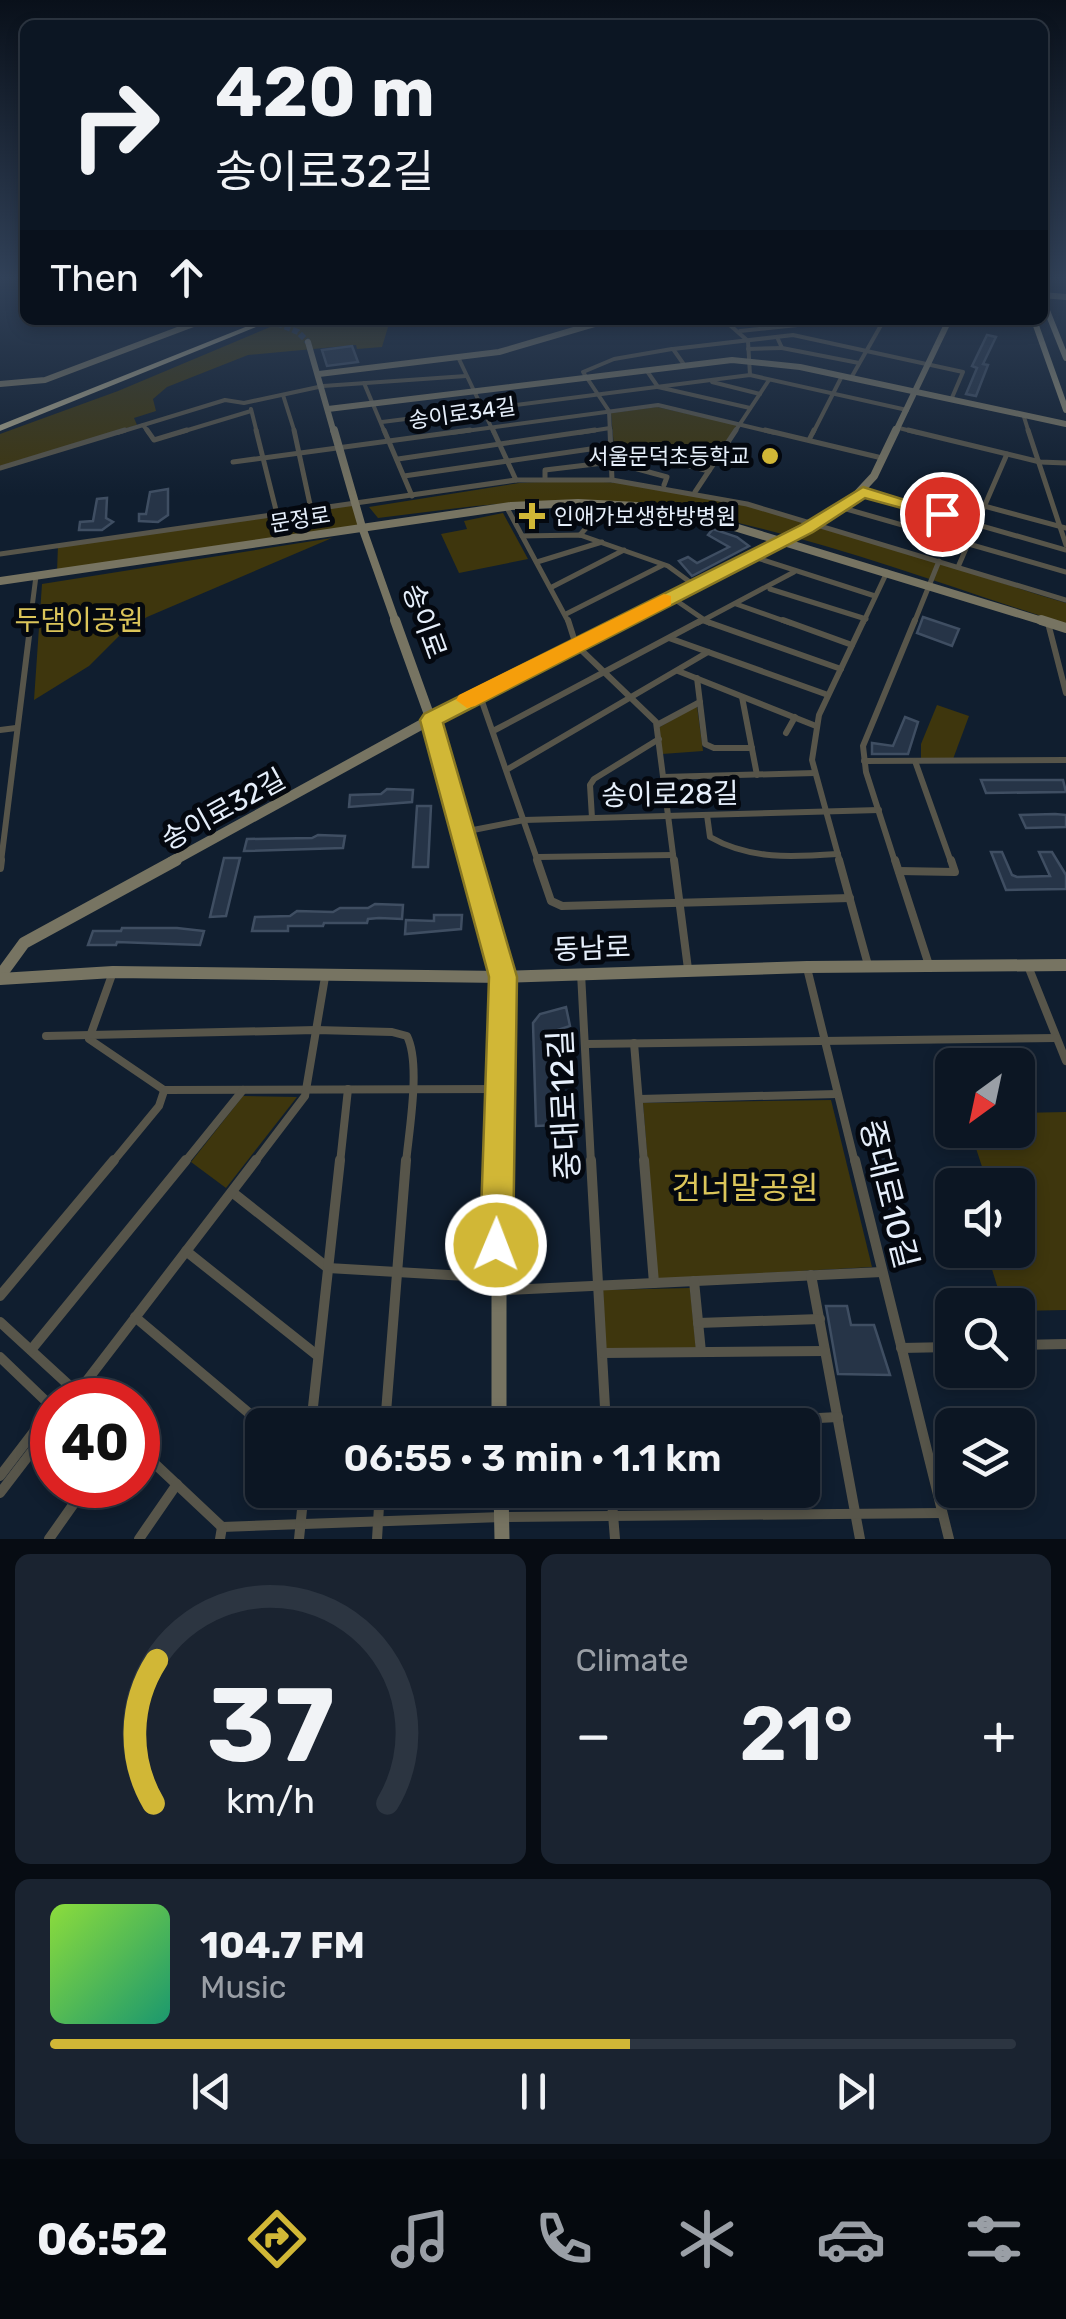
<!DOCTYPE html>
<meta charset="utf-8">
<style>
body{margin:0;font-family:Rubik,"Noto Sans KR",sans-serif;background:#1a2330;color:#f1f3f6;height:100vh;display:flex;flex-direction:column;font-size:38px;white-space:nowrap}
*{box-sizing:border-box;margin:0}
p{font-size:32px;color:#9a9fa6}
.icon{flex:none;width:55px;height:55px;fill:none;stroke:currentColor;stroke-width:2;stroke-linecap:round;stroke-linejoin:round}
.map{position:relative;height:1539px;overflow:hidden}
.side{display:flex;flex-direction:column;gap:15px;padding:15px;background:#070c13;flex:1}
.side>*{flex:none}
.guide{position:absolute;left:20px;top:20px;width:1028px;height:305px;border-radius:15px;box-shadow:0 5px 15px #0003,0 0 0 2px #2c3541;background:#0c1623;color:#f1f3f6;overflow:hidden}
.needle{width:65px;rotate:213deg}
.tools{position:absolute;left:935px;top:1048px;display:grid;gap:20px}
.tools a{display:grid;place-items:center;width:100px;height:100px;border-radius:15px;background:#0c1623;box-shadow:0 5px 15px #0003,0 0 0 2px #2c3541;font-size:50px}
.speed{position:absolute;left:30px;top:1378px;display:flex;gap:20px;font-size:50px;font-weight:700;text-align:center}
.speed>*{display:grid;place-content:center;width:130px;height:130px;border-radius:50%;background:#0c1623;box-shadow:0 5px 15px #0003,0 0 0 2px #2c3541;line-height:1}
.speed .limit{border:15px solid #d22;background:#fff;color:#111}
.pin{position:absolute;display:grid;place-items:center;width:85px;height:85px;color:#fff;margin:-42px;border:5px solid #fff;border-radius:50%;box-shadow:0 2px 10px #0007}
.me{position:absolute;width:110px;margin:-55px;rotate:1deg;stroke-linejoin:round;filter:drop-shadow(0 0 8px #0008)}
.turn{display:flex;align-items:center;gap:35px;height:210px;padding:0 30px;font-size:45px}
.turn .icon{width:130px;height:130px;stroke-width:2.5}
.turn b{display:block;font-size:70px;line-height:85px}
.then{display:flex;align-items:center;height:95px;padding:0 30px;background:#0003;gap:20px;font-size:38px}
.big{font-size:75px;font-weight:600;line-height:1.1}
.side .tile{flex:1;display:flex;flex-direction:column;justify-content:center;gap:15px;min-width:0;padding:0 35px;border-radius:15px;background:#1a2330}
.side .dial{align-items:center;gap:0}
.dial svg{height:260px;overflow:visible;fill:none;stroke:#2c3541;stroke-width:7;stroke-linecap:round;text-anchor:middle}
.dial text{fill:#f1f3f6;stroke:none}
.song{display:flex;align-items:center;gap:30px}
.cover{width:120px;height:120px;border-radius:15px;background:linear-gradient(135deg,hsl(90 70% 55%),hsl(160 70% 35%))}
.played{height:10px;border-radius:5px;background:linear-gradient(90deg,#d1b736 60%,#2c3541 60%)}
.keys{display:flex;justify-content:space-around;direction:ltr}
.heat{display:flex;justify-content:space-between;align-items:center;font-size:55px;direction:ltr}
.side .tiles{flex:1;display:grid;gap:15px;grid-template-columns:1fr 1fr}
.tile:last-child{grid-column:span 2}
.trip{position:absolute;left:245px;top:1408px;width:575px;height:100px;border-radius:15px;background:#0c1623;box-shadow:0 5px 15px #0003,0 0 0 2px #2c3541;font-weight:600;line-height:100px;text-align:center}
.dock{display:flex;height:160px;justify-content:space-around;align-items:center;background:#05090e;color:#9a9fa6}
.dock .icon{width:70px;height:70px}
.dock .on{color:#d1b736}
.dock b{font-size:45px;color:#f1f3f6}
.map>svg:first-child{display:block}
.green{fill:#3e360d}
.building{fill:#263447;stroke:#3f4e62;stroke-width:2.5}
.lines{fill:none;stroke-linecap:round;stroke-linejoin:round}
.secondary-tunnel{stroke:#303d4e;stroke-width:6;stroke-dasharray:6 2.5;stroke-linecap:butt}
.street-far4{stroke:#57554a;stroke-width:4}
.street-far3{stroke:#57554a;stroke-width:5}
.street-far2{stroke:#57554a;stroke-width:6}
.street-far1{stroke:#57554a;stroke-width:8}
.street{stroke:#57554a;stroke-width:10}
.secondary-far4{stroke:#777462;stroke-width:6}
.secondary-far3{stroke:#777462;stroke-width:8}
.secondary-far2{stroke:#777462;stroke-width:10}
.secondary-far1{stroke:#777462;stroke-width:12}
.secondary{stroke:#777462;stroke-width:15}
.primary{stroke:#908c75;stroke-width:6}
.highway{fill:#a7a287;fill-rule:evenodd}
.route{fill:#d1b736;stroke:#887723;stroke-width:2.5}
.slow{fill:#f59e0b}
.poi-dot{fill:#d1b736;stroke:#04080f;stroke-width:4}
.labels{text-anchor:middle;stroke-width:10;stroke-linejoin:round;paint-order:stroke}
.far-street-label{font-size:22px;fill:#e6effb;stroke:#04080f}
.far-poi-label{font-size:22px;fill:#e6effb;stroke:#04080f;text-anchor:end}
.park-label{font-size:28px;fill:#dbc55a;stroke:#04080f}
.street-label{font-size:28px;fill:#e6effb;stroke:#04080f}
.near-street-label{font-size:32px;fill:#e6effb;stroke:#04080f}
.near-park-label{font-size:32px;fill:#dbc55a;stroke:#04080f}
</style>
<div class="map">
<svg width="1066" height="1539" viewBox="0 0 1066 1539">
<rect width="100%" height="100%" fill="#101e2f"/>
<g class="green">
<polygon points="287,320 441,320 388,327 382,347 357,349 356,345 248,355 167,387 153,399 156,411 134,418 137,425 0,466 0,434 118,391"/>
<polygon points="657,407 738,425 708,470 614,446 611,413"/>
<path d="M519 483C567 481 616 480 663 488 800 512 934 563 1066 603V624C910 575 738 504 574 501 508 500 443 510 378 518L369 507Z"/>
<polygon points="355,504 362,527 57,572 58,545"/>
<polygon points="503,513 528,559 459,573 441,534 467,529 464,521"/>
<polygon points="332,538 147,617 119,636 89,666 34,700 42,584"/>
<polygon points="937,705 969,716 953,759 921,759 921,744"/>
<polygon points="697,706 703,751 662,754 658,728"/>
<polygon points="243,1096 297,1097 226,1188 191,1162"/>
<polygon points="831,1100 872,1267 657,1279 643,1103"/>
<polygon points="1066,1112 1066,1310 1018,1311 1018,1305 1003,1305 986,1250 1018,1250 1018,1185 988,1185 970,1130 1018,1130 1018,1113"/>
<polygon points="690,1288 696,1348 605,1350 603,1290"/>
</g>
<g class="building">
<polygon points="987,335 996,337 983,364 988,365 976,396 966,394 977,368 972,366"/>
<polygon points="352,346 358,362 327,366 322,350"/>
<polygon points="168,489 168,515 158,522 139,521 139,514 146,514 150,492"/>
<polygon points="107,498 106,518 113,522 102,530 79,530 80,522 93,521 97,499"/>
<polygon points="713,529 737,537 749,546 692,576 679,561 688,557 697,563 729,547 708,535"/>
<polygon points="923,617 959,629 952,646 917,633"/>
<polygon points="905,717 918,722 908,754 872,754 872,743 893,746"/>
<polygon points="981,780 1063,780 1066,792 986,793"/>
<polygon points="387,789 413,790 412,802 349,807 350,795 381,794"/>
<polygon points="417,806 431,806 428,867 413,867"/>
<polygon points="1055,814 1066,815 1066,827 1026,828 1020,815"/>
<polygon points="318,835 345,836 343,848 244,851 247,839 312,838"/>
<polygon points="991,852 1002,852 1012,875 1017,877 1050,876 1039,852 1052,852 1066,875 1066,889 1006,890"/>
<polygon points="224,858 240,858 226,916 210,917"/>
<polygon points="375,904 403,905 402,919 379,918 368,919 367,923 324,923 323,926 288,926 288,931 252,931 255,917 290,916 297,911 333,912 340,908 368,908"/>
<polygon points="434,915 462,915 461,929 405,934 406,920 434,921"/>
<polygon points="122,928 177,928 204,931 200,945 117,942 116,945 88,945 93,931 121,931"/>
<polygon points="566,1007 570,1026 552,1032 557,1125 536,1126 533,1023 540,1014"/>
<polygon points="826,1306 847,1306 851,1325 874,1325 890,1375 838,1374"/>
</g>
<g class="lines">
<polyline class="secondary-tunnel" points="269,320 298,332 308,342"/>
<g class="street-far4">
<polyline points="724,320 748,341 750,375"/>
<polyline points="740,331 845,320"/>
<polyline points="777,337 782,348 859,363"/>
<polyline points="748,349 782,348"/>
<polyline points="458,357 494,433"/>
<polyline points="685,366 673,349 793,335 963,372 951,400"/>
<polyline points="647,371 658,387 750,408"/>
<polyline points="851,378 884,320"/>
<polyline points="712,382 760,394"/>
<polyline points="364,383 385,433"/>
<polyline points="283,395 295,433"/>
<polyline points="251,409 257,433"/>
<polyline points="1024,417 1029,433"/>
<polyline points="382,422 750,375 907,410"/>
<polyline points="143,425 149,433"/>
<polyline points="899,428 919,433"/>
<polyline points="117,433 225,400 244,403 323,386 466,376"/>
<polyline points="178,433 251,411"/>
<polyline points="451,433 658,405 775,433"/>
<polyline points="578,433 610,428"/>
<polyline points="610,433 609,411 583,372 614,359 672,349"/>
<polyline points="734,433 769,380"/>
<polyline points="813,433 842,376"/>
</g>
<g class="street-far3">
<polyline points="147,430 154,440 187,430"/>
<polyline points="256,430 277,514"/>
<polyline points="294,430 311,509"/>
<polyline points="384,430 412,496"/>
<polyline points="493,430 516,480"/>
<polyline points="610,430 612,480"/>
<polyline points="765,430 882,458"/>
<polyline points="908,430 1040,462 1066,463"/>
<polyline points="1028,430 1066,545"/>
<polyline points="809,440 814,430"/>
<polyline points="398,459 595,430"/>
<polyline points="233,462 470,430"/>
<polyline points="0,468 125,430"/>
<polyline points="404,476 611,446 709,471"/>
<polyline points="545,479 545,470 612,462 667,477 664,485"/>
<polyline points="695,492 736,430"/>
<polyline points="863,492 1066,550"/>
<polyline points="506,506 569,623"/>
<polyline points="984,506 1066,528"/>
<polyline points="843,508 1066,572"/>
<polyline points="580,535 607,504"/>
<polyline points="522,536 580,535 668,566 694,585"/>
<polyline points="0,554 516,480 612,480 747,504 1066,600"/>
<polyline points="751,556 875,596"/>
<polyline points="537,562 602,542"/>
<polyline points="958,567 1007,454"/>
<polyline points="552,587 624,550"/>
<polyline points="770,589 866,619"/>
<polyline points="671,597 709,623"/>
<polyline points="736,604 790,623"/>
<polyline points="566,614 663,565"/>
<polyline points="30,623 36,576"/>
<polyline points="698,623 794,572"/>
<polyline points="863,623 887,572"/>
<polyline points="914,623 939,561"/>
</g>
<g class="street-far2">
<polyline points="568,620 576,645 656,722 674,862"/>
<polyline points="702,620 841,669"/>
<polyline points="783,620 852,645"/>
<polyline points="1048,623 1066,693"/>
<polyline points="669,638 828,695"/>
<polyline points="678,671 816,726"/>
<polyline points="697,678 705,744 714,748 752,748"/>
<polyline points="479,693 538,862"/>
<polyline points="742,697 757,775"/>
<polyline points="657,725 700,702"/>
<polyline points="0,730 16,728"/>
<polyline points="495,730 702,620"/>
<polyline points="786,733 795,717"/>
<polyline points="864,761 1066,760"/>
<polyline points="915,761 951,862"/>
<polyline points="508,769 708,652"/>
<polyline points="663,777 815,773"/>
<path d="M707 815 710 837C750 860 793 857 838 854"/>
<polyline points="592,818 590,785 594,779 659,739"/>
<polyline points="463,832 524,820 879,810"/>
<polyline points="538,857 673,855"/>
<polyline points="1,862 31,620"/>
<polyline points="840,862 812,760 819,715 864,620"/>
<polyline points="895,862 866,772 863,746 915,620"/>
</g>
<g class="street-far1">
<polyline points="537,860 551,901 562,906 850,898"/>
<polyline points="674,860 688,969"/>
<polyline points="839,860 868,965"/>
<polyline points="895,860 929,965"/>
<polyline points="0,868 1,860"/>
<polyline points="899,871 955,872 951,860"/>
<polyline points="1028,966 1066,1061"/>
<polyline points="807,968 855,1163"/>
<polyline points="113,972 89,1039 164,1090 499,1089"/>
<polyline points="581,973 591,1163"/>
<path d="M46 1036 316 1030 392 1032 407 1036C421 1064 409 1130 406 1163"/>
<polyline points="634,1043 644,1163"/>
<polyline points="587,1044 1056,1038"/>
<polyline points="639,1099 837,1094"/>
<polyline points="112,1163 159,1106 164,1091"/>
<polyline points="184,1163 243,1090"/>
<polyline points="254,1163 305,1096 325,977"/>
<polyline points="340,1163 348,1089"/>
</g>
<g class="street">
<polyline points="591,1160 606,1425"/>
<polyline points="644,1160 654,1283"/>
<polyline points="855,1160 949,1539"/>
<polyline points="232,1192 328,1268 483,1277 507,1290 882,1272"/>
<polyline points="186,1251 318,1356"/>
<polyline points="811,1275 860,1539"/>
<polyline points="694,1281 701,1352"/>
<polyline points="0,1296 114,1160"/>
<polyline points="135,1317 263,1425"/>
<polyline points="0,1322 85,1400"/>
<polyline points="698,1323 820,1319"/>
<polyline points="1018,1345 1066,1344"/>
<polyline points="901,1348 952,1347"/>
<polyline points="31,1350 186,1160"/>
<polyline points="603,1353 825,1351"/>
<polyline points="0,1357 52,1407"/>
<polyline points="72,1400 256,1160"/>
<polyline points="311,1425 340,1160"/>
<polyline points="385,1425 406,1160"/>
<polyline points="690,1425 838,1417"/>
<polyline points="138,1448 222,1527 502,1517 942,1513"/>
<polyline points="0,1476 52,1408"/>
<polyline points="611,1490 615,1539"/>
<polyline points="0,1493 52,1425"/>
<polyline points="49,1539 87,1485"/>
<polyline points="139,1539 177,1484"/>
<polyline points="220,1539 222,1527"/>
<polyline points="299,1539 304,1490"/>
<polyline points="377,1539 380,1490"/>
</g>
<g class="secondary-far4">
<polyline points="1042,295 1066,297"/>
<polyline points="308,342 334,433"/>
<polyline points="319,374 499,352 608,320"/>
<polyline points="0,384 45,380 204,320"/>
<polyline points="328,409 732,360 800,367 1066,424"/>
<polyline points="895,433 949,320"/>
</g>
<g class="secondary-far3">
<polyline points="334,430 362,527 396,623"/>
<polyline points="0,581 511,506 578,503 637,506 705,518 1049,623"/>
<polyline points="616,623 847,505 874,476 896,430"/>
</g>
<g class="secondary-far2">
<polyline points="395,620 431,720 471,862"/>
<polyline points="1041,620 1066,628"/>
<polyline points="171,862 479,693 621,620"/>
</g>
<g class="secondary-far1">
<polyline points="470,860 503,977 499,1163"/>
<polyline points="0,976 24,943 176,860"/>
<polyline points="0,979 113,972 503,977 807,967 1066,965"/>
</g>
<g class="secondary">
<polyline points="499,1160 499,1425"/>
<polyline points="501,1490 502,1539"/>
</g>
<g class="primary">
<polyline points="1042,298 1066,358"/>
<polyline points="1034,320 1066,410"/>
</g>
<polygon class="highway" points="263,320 273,320 0,431 0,425"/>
</g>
<linearGradient id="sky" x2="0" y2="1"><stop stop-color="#09101a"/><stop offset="0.56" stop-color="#314158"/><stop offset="1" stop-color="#314158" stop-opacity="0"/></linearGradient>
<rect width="1066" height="496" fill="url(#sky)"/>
<polygon class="route" points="863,487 950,514 942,519 865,498 813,532 443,723 517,977 513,1245 508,1257 496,1261 485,1257 480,1245 489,977 420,720 424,714 801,525"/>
<polygon class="slow" points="664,594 671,596 671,605 475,706 467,708 456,700 459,695"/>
<g class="poi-dot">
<circle cx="770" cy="456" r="10"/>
<path d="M527 501h10v10h10v10h-10v10h-10v-10h-10v-10h10z"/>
</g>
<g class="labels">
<g class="far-street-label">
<text transform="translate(462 413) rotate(-8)" y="8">송이로34길</text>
<text transform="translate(300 519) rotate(-9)" y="8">문정로</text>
</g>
<g class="far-poi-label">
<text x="750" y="464">서울문덕초등학교</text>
<text x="554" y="524" text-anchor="start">인애가보생한방병원</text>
</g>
<g class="park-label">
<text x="79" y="630">두댐이공원</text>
</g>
<g class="street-label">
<text transform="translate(425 621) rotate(70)" y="10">송이로</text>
<text transform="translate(670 794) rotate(-1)" y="10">송이로28길</text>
<text transform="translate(223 809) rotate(-29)" y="10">송이로32길</text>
<text transform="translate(592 948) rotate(-2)" y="10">동남로</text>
</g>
<g class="near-street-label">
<text transform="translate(564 1105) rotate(-93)" y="11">중대로12길</text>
<text transform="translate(889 1194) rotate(76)" y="11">중대로10길</text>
</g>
<g class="near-park-label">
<text x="745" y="1199">건너말공원</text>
</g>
</g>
</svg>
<div class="tools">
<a><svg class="needle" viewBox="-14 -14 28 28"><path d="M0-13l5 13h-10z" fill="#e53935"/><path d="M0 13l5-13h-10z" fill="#9a9fa6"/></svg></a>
<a><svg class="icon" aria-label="sound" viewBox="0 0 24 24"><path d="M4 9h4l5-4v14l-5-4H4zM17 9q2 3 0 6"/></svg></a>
<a><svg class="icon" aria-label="search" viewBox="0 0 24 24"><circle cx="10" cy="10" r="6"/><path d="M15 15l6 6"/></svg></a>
<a><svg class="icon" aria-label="layers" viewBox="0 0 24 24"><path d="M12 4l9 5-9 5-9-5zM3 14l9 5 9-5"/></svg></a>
</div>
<div class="speed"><div class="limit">40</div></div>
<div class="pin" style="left:942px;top:514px;background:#d93025"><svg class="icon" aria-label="arrive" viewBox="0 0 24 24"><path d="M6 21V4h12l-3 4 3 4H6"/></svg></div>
<svg class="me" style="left:496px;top:1245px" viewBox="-20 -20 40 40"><circle r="17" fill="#d1b736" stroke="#fff" stroke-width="3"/><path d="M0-11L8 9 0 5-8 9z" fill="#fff"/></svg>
<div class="trip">06:55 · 3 min · 1.1 km</div>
<div class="guide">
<div class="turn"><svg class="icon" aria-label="right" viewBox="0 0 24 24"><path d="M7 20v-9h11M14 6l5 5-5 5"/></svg><div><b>420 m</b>송이로32길</div></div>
<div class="then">Then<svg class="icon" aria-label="ahead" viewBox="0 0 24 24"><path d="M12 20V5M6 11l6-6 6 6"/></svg></div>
</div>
</div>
<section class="side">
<div class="tiles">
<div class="tile dial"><svg viewBox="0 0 100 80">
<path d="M14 69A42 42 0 1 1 86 69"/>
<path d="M14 69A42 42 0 0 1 15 25" stroke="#d1b736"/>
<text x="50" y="56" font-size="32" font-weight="700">37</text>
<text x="50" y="72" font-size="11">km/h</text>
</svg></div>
<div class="tile"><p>Climate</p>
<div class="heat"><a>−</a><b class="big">21°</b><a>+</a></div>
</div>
<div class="tile">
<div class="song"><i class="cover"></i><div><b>104.7 FM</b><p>Music</p></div></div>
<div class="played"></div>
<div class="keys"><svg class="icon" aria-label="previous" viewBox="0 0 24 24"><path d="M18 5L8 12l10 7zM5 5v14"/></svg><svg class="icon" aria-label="pause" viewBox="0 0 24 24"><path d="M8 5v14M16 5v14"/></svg><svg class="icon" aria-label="next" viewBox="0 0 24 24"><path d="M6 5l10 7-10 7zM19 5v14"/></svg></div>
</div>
</div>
</section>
<nav class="dock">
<b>06:52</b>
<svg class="icon on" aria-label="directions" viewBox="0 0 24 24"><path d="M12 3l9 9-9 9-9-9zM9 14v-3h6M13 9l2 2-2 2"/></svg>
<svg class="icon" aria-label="music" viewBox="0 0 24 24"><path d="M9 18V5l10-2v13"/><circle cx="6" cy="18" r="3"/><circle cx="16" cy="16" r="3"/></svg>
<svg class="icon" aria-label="phone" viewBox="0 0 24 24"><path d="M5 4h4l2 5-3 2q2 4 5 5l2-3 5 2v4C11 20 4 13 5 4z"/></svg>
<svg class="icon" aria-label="climate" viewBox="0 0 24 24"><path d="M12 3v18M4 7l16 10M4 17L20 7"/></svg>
<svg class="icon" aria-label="car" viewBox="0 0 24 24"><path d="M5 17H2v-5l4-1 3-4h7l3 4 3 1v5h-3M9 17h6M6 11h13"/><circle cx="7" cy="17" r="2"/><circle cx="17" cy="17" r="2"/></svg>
<svg class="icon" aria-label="filters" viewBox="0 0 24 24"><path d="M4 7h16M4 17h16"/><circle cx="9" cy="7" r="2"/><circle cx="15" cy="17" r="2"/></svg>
</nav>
